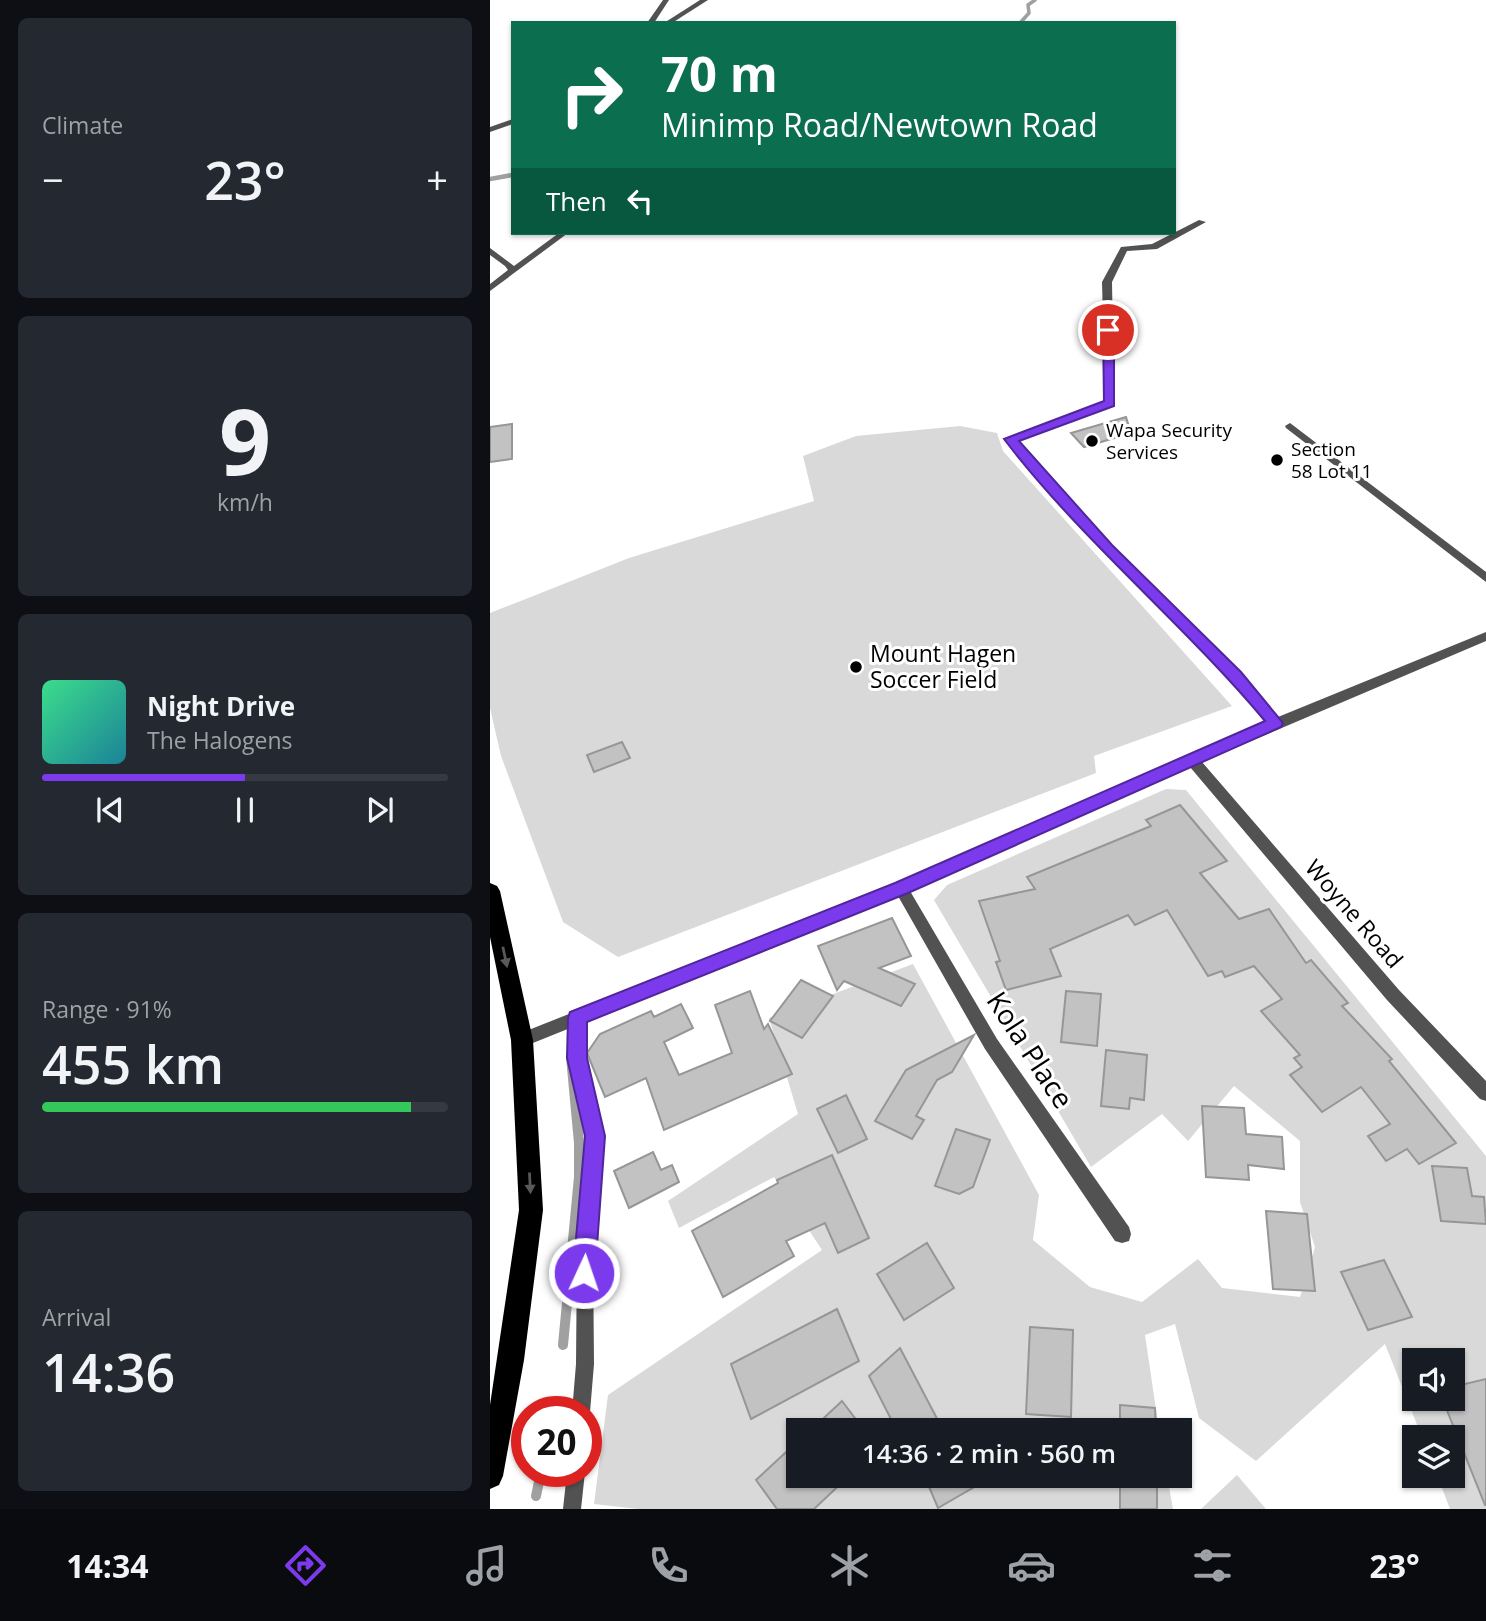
<!DOCTYPE html>
<meta charset="utf-8">
<style>
body{margin:0;font-family:"Open Sans",sans-serif;background:#242831;color:#f1f3f6;height:100vh;display:flex;flex-direction:column;font-size:26px;white-space:nowrap}
*{box-sizing:border-box;margin:0}
p{font-size:23px;color:#9ea1a6}
.icon{flex:none;width:38px;height:38px;fill:none;stroke:currentColor;stroke-width:2;stroke-linecap:round;stroke-linejoin:round}
.map{position:relative;flex:1;overflow:hidden}
.panel{display:flex;flex-direction:column;gap:18px;padding:18px;background:#0d0f14;width:490px}
.panel>*{flex:none}
.banner{position:absolute;left:21px;top:21px;width:665px;height:214px;border-radius:0px;box-shadow:0 2px 5px #0004;background:#0b6e4f;color:#fff;overflow:hidden}
.fabs{position:absolute;left:912px;top:1348px;display:grid;gap:14px}
.fabs a{display:grid;place-items:center;width:63px;height:63px;border-radius:0px;background:#171b24;box-shadow:0 2px 5px #0004;font-size:35px}
.speed{position:absolute;left:21px;top:1396px;display:flex;gap:14px;font-size:35px;font-weight:700;text-align:center}
.speed>*{display:grid;place-content:center;width:91px;height:91px;border-radius:50%;background:#171b24;box-shadow:0 2px 5px #0004;line-height:1}
.speed .limit{border:10px solid #d22;background:#fff;color:#111}
.pin{position:absolute;display:grid;place-items:center;width:60px;height:60px;color:#fff;margin:-30px;border:4px solid #fff;border-radius:50%;box-shadow:0 2px 7px #0007}
.me{position:absolute;width:77px;margin:-38px;rotate:3deg;stroke-linejoin:round;filter:drop-shadow(0 0 5px #0008)}
.turn{display:flex;align-items:center;gap:24px;height:147px;padding:0 35px;font-size:32px}
.turn .icon{width:91px;height:91px;stroke-width:2.5}
.turn b{display:block;font-size:49px;line-height:60px}
.then{display:flex;align-items:center;height:66px;padding:0 35px;background:#0003;gap:14px;font-size:26px}
.big{font-size:52px;font-weight:600;line-height:1.1}
.panel .card{flex:1;display:flex;flex-direction:column;justify-content:center;gap:10px;min-width:0;padding:0 24px;border-radius:10px;background:#242831}
.panel .dial{align-items:center;gap:0}
.dial b{font-size:91px;line-height:1}
.song{display:flex;align-items:center;gap:21px}
.cover{width:84px;height:84px;border-radius:10px;background:linear-gradient(135deg,hsl(150 70% 55%),hsl(190 70% 35%))}
.played{height:7px;border-radius:4px;background:linear-gradient(90deg,#7c3aed 50%,#363941 50%)}
.keys{display:flex;justify-content:space-around;direction:ltr}
.heat{display:flex;justify-content:space-between;align-items:center;font-size:38px;direction:ltr}
.charge{height:10px;border-radius:5px;background:linear-gradient(90deg,#34c759 91%,#363941 0)}
.trip{position:absolute;left:296px;top:1418px;width:406px;height:70px;border-radius:0px;background:#171b24;box-shadow:0 2px 5px #0004;font-weight:600;line-height:70px;text-align:center}
.tab-bar{display:flex;height:112px;justify-content:space-around;align-items:center;background:#090b0e;color:#9ea1a6}
.tab-bar .icon{width:49px;height:49px}
.tab-bar .active{color:#7c3aed}
.tab-bar b{font-size:32px;color:#f1f3f6}
main{display:flex;flex:1;min-height:0}
.map>svg:first-child{display:block}
.green{fill:#d9d9d9;fill-rule:evenodd}
.lines{fill:none;stroke-linecap:round;stroke-linejoin:round}
.stream-far2{stroke:#a0a0a0;stroke-width:3.5}
.stream-far1{stroke:#a0a0a0;stroke-width:4.5}
.stream{stroke:#a0a0a0;stroke-width:10}
.building{fill:#c2c2c2;stroke:#969696;stroke-width:2}
.lane{fill:#525252;fill-rule:evenodd}
.street{fill:#525252;fill-rule:evenodd}
.primary{fill:#000;fill-rule:evenodd}
.oneway{fill:#595959}
.route{fill:#7c3aed;stroke:#51269a;stroke-width:2}
.poi-dot{fill:#000;stroke:#fff;stroke-width:2.5}
.labels{text-anchor:middle;stroke-width:6;stroke-linejoin:round;paint-order:stroke}
.far-poi-label{font-size:19px;fill:#000;stroke:#fff;text-anchor:start}
.poi-label{font-size:23px;fill:#000;stroke:#fff;text-anchor:start}
.street-label{font-size:23px;fill:#000;stroke:#fff}
.near-street-label{font-size:28px;fill:#000;stroke:#fff}
</style>
<main>
<section class="panel">
<div class="card"><p>Climate</p>
<div class="heat"><a>−</a><b class="big">23°</b><a>+</a></div>
</div>
<div class="card dial"><b>9</b><p>km/h</p></div>
<div class="card">
<div class="song"><i class="cover"></i><div><b>Night Drive</b><p>The Halogens</p></div></div>
<div class="played"></div>
<div class="keys"><svg class="icon" aria-label="previous" viewBox="0 0 24 24"><path d="M18 5L8 12l10 7zM5 5v14"/></svg><svg class="icon" aria-label="pause" viewBox="0 0 24 24"><path d="M8 5v14M16 5v14"/></svg><svg class="icon" aria-label="next" viewBox="0 0 24 24"><path d="M6 5l10 7-10 7zM19 5v14"/></svg></div>
</div>
<div class="card"><p>Range · 91%</p><b class="big">455 km</b><div class="charge"></div></div>
<div class="card"><p>Arrival</p><b class="big">14:36</b></div>
</section>
<div class="map">
<svg width="996" height="1509" viewBox="0 0 996 1509">
<rect width="100%" height="100%" fill="#fff"/>
<g class="green">
<polygon points="470,426 507,433 513,451 742,706 604,756 606,773 128,957 73,922 11,756 0,708 0,613 139,558 324,501 313,456 366,436"/>
<path d="M676 789 696 790 996 1156V1509H960L947 1475H962V1437H932L895 1344 766 1461 709 1418 685 1324 655 1335 669 1430H308V1475H677L683 1509H148L104 1504 118 1395 332 1250 284 1177 189 1228 178 1201 308 1114 279 1018 423 964 549 1195 543 1240 600 1287 652 1302 708 1259 732 1288 810 1297 825 1247 810 1202V1141L744 1086 698 1141 672 1114 601 1167 444 900 457 885ZM924 1360H962V1398H924Z"/>
<polygon points="747,1475 776,1509 711,1509"/>
</g>
<g class="lines">
<g class="stream-far2">
<polyline points="530,23 539,13 538,5 545,0"/>
<polyline points="12,177 23,175"/>
</g>
<polyline class="stream-far1" points="0,179 22,175"/>
<g class="stream">
<polyline points="73,1345 89,1177 89,1143 81,1057"/>
<polyline points="63,1412 64,1406"/>
<polyline points="46,1496 51,1472"/>
</g>
</g>
<g class="building">
<polygon points="636,417 641,433 594,447 581,433"/>
<polygon points="22,424 22,459 0,462 0,427"/>
<polygon points="132,742 140,758 104,772 97,755"/>
<polygon points="690,805 737,861 710,873 749,919 779,909 816,963 821,960 858,1003 852,1006 902,1059 899,1061 966,1143 929,1164 917,1149 896,1161 878,1136 900,1124 871,1087 832,1112 800,1075 812,1067 804,1058 810,1055 771,1011 792,999 764,966 735,977 732,971 718,976 677,910 645,925 638,915 560,949 571,976 516,990 506,962 510,961 489,901 545,889 537,877 661,826 656,820"/>
<polygon points="402,918 421,956 389,968 425,984 411,1006 354,981 347,990 328,946"/>
<polygon points="311,980 343,996 312,1038 280,1021"/>
<polygon points="260,991 274,1029 278,1024 302,1074 174,1130 156,1078 115,1097 97,1053 110,1034 161,1011 164,1017 191,1004 203,1028 174,1042 189,1075 242,1053 225,1005"/>
<polygon points="576,991 611,994 607,1046 571,1042"/>
<polygon points="484,1035 462,1072 447,1080 426,1116 434,1120 422,1139 385,1121 416,1070"/>
<polygon points="616,1050 657,1055 654,1100 640,1098 639,1109 611,1106"/>
<polygon points="356,1095 377,1139 348,1153 327,1109"/>
<polygon points="712,1106 754,1108 756,1134 792,1137 794,1169 758,1165 759,1180 716,1177"/>
<polygon points="466,1129 500,1140 483,1187 469,1194 445,1186"/>
<polygon points="163,1152 171,1170 182,1165 189,1182 139,1208 124,1171"/>
<polygon points="342,1155 379,1238 348,1253 335,1223 296,1241 304,1256 233,1297 202,1231 288,1183 287,1180"/>
<polygon points="942,1166 977,1168 982,1196 994,1197 996,1224 951,1221"/>
<polygon points="776,1211 817,1214 825,1291 783,1289"/>
<polygon points="437,1243 464,1288 414,1320 387,1274"/>
<polygon points="894,1260 922,1317 878,1330 851,1272"/>
<polygon points="347,1309 369,1361 261,1419 241,1364"/>
<polygon points="540,1327 583,1330 581,1417 536,1414"/>
<polygon points="410,1348 453,1430 400,1430 403,1423 379,1376"/>
<polygon points="996,1379 996,1505 995,1505 952,1398 962,1398 962,1387"/>
<polygon points="352,1401 374,1430 321,1430"/>
<polygon points="630,1405 665,1408 666,1430 630,1430"/>
<polygon points="308,1441 308,1475 360,1475 324,1509 287,1509 266,1480"/>
<polygon points="434,1475 505,1475 448,1508"/>
<rect x="630" y="1475" width="37" height="34"/>
</g>
<g class="lines">
<g class="lane">
<polygon points="87,1012 92,1014 94,1018 94,1057 113,1136 103,1251 104,1364 100,1412 96,1419 96,1412 82,1412 86,1364 87,1251 97,1136 80,1057 80,1018 82,1014"/>
<polygon points="77,1472 95,1472 91,1509 73,1509"/>
</g>
<g class="street">
<polygon points="173,0 179,0 164,23 157,23"/>
<polygon points="210,0 218,0 182,23 174,23"/>
<polygon points="23,119 23,124 0,132 0,127"/>
<path d="M709 220 716 222 667 249 637 251 622 282 624 405 528 440 622 545 750 673 788 717 996 632V641L712 762 909 990 996 1081V1101L990 1099 897 1000 700 767 420 891 507 1039 639 1227 641 1234 639 1241 632 1243 625 1241 495 1049 408 896 38 1045 32 1047 26 1045 24 1040 26 1035 406 884 777 721C693 625 594 540 516 439L615 401 612 282 631 247 662 244Z"/>
<polygon points="69,233 78,233 0,291 0,284 18,270 15,266 0,255 0,248 24,266"/>
<polygon points="800,423 996,572 996,582 796,428 795,426"/>
</g>
<polygon class="primary" points="0,883 7,886 10,891 43,1040 53,1210 34,1360 13,1476 9,1485 0,1489 0,1405 29,1210 21,1040 0,937"/>
</g>
<defs><path id="oneway-solid" d="M-6-.8H1V-3.2L6.5 0L1 3.2V.8H-6Z" transform="scale(1.75)"/></defs>
<g class="oneway">
<use href="#oneway-solid" transform="translate(15 957) rotate(78)"/>
<use href="#oneway-solid" transform="translate(40 1183) rotate(87)"/>
</g>
<path class="route" d="M618 327 624 330V406L529 441 622 545 751 672 793 723 791 727 418 893 97 1022V1058L115 1136 105 1273 102 1280 94 1284 87 1280 83 1273 95 1136 77 1058 78 1018 80 1012 405 883 775 721C693 623 592 541 514 439L614 401 613 330Z"/>
<g class="poi-dot">
<circle cx="602" cy="441" r="7"/>
<circle cx="787" cy="460" r="7"/>
<circle cx="366" cy="667" r="7"/>
</g>
<g class="labels">
<g class="far-poi-label">
<text x="616" y="437">Wapa Security<tspan x="616" dy="22">Services</tspan></text>
<text x="801" y="456">Section<tspan x="801" dy="22">58 Lot 11</tspan></text>
</g>
<g class="poi-label">
<text x="380" y="662">Mount Hagen<tspan x="380" dy="26">Soccer Field</tspan></text>
</g>
<g class="street-label">
<text transform="translate(864 914) rotate(49)" y="8">Woyne Road</text>
</g>
<g class="near-street-label">
<text transform="translate(540 1050) rotate(57)" y="10">Kola Place</text>
</g>
</g>
</svg>
<div class="fabs">
<a><svg class="icon" aria-label="sound" viewBox="0 0 24 24"><path d="M4 9h4l5-4v14l-5-4H4zM17 9q2 3 0 6"/></svg></a>
<a><svg class="icon" aria-label="layers" viewBox="0 0 24 24"><path d="M12 4l9 5-9 5-9-5zM3 14l9 5 9-5"/></svg></a>
</div>
<div class="speed"><div class="limit">20</div></div>
<div class="pin" style="left:618px;top:330px;background:#d93025"><svg class="icon" aria-label="arrive" viewBox="0 0 24 24"><path d="M6 21V4h12l-3 4 3 4H6"/></svg></div>
<svg class="me" style="left:94px;top:1273px" viewBox="-20 -20 40 40"><circle r="17" fill="#7c3aed" stroke="#fff" stroke-width="3"/><path d="M0-11L8 9 0 5-8 9z" fill="#fff"/></svg>
<div class="trip">14:36 · 2 min · 560 m</div>
<div class="banner">
<div class="turn"><svg class="icon" aria-label="right" viewBox="0 0 24 24"><path d="M7 20v-9h11M14 6l5 5-5 5"/></svg><div><b>70 m</b>Minimp Road/Newtown Road</div></div>
<div class="then">Then<svg class="icon" aria-label="left" viewBox="0 0 24 24"><path d="M17 20v-9H6M10 6l-5 5 5 5"/></svg></div>
</div>
</div>
</main>
<nav class="tab-bar">
<b>14:34</b>
<svg class="icon active" aria-label="directions" viewBox="0 0 24 24"><path d="M12 3l9 9-9 9-9-9zM9 14v-3h6M13 9l2 2-2 2"/></svg>
<svg class="icon" aria-label="music" viewBox="0 0 24 24"><path d="M9 18V5l10-2v13"/><circle cx="6" cy="18" r="3"/><circle cx="16" cy="16" r="3"/></svg>
<svg class="icon" aria-label="phone" viewBox="0 0 24 24"><path d="M5 4h4l2 5-3 2q2 4 5 5l2-3 5 2v4C11 20 4 13 5 4z"/></svg>
<svg class="icon" aria-label="climate" viewBox="0 0 24 24"><path d="M12 3v18M4 7l16 10M4 17L20 7"/></svg>
<svg class="icon" aria-label="car" viewBox="0 0 24 24"><path d="M5 17H2v-5l4-1 3-4h7l3 4 3 1v5h-3M9 17h6M6 11h13"/><circle cx="7" cy="17" r="2"/><circle cx="17" cy="17" r="2"/></svg>
<svg class="icon" aria-label="filters" viewBox="0 0 24 24"><path d="M4 7h16M4 17h16"/><circle cx="9" cy="7" r="2"/><circle cx="15" cy="17" r="2"/></svg>
<b>23°</b>
</nav>
